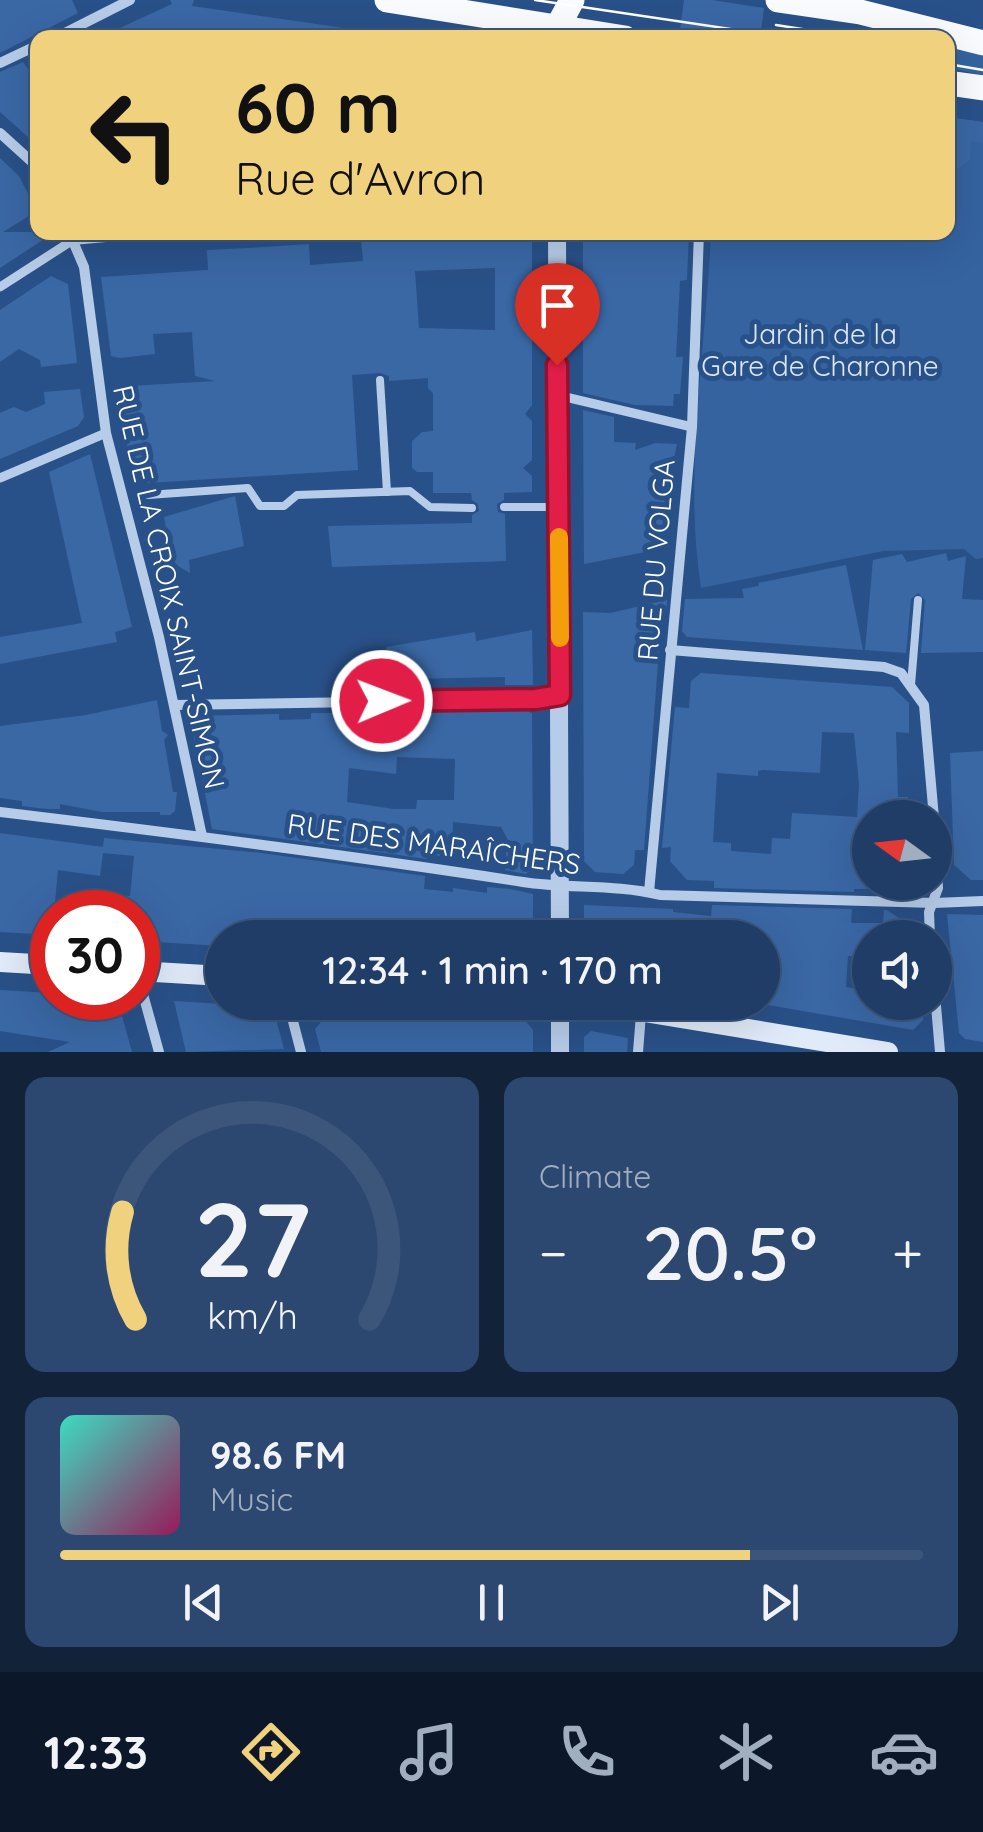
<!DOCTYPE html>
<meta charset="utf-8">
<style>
body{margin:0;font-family:Quicksand,sans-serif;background:#2c4870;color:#f1f3f6;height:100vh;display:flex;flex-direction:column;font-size:38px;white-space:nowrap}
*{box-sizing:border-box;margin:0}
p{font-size:32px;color:#a1aec0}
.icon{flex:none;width:55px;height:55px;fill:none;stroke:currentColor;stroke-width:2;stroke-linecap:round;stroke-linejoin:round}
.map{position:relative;height:1052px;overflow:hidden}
.details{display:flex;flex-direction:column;gap:25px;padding:25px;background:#112239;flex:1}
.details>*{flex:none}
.guide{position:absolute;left:30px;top:30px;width:925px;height:210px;border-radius:20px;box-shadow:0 10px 40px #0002,0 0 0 2px #3c567b;background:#efd17e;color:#111;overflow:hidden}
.needle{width:65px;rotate:285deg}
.fabs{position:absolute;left:852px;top:800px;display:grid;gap:20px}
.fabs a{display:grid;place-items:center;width:100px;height:100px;border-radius:50%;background:#1f3d67;box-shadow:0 10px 40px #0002,0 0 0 2px #3c567b;font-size:50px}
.speed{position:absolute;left:30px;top:890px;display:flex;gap:20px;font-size:50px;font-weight:700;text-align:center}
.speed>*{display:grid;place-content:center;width:130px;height:130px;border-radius:50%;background:#1f3d67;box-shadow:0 10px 40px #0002,0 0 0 2px #3c567b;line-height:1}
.speed .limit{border:15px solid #d22;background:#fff;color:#111}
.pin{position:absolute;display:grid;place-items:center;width:85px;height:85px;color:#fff;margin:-102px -42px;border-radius:50% 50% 50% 0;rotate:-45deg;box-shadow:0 0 10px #0007}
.pin .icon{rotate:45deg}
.me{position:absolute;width:110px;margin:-55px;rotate:89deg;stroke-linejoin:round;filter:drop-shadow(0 0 8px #0008)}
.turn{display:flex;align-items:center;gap:35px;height:210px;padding:0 40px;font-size:45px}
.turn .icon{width:130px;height:130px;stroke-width:2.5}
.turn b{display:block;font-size:70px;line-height:85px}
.big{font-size:75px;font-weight:600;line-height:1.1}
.details .widget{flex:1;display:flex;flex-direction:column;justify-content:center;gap:15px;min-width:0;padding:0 35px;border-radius:20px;background:#2c4870}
.details .dial{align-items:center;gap:0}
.dial svg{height:260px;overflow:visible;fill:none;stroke:#3c567b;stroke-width:7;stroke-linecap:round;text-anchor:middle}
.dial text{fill:#f1f3f6;stroke:none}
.song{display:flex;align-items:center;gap:30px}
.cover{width:120px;height:120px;border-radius:15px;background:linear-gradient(135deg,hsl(170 70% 55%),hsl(330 70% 35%))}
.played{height:10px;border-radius:5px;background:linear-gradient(90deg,#efd17e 80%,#3c567b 80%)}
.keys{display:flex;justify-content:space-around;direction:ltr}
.heat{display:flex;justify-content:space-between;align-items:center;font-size:55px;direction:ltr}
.details .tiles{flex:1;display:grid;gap:25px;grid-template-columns:1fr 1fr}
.widget:last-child{grid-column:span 2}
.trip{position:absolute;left:205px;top:920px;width:575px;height:100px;border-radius:50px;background:#1f3d67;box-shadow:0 10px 40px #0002,0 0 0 2px #3c567b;font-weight:600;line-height:100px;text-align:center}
.tab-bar{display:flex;height:160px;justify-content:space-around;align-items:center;background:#0c1829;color:#a1aec0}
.tab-bar .icon{width:70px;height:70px}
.tab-bar .on{color:#efd17e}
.tab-bar b{font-size:45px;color:#f1f3f6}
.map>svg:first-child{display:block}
.green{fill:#3463a0}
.building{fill:#3a68a5;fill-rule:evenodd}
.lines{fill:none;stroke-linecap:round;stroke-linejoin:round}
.service{stroke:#b7cce8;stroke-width:8}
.pedestrian{stroke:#b7cce8;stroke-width:9}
.minor{stroke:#b7cce8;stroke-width:10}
.tertiary{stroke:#b7cce8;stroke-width:18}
.secondary{stroke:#e0eaf8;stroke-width:20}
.primary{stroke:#f9fbfe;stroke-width:25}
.tram{stroke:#fff;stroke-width:2.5}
.route-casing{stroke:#92132f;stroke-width:25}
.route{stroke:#e11d48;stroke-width:18}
.slow{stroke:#f59e0b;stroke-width:18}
.labels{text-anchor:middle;stroke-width:10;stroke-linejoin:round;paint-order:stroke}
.park-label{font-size:28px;fill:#dae7f7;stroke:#295189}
.street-label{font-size:28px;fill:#fff;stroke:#295189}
</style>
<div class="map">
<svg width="983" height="1052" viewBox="0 0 983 1052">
<rect width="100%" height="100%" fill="#295189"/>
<g class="green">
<polygon points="948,48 983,54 983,75 948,68"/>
<path d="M948 117 983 122V558L976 559 964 549 883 551 701 588C683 472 706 350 711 233L948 232Z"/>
</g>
<g class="building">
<polygon points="0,0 72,0 78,13 0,53"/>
<polygon points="170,0 194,0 192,6 344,28 343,38 98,38 172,4"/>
<polygon points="684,0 712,0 764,8 760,38 679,38"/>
<polygon points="23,62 28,69 38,65 38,146 0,112 0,72"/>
<polygon points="954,118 983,122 983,143 971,141 970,160 957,169 948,158"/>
<polygon points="0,158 19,176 37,211 3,232 55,232 0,268"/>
<path d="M441 232H532V405L525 414 532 421V460L523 468 532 476V492L504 493V500L497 504 498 512 505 514 506 561 332 567 328 526 472 523V515L479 511 478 504 472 500 471 493H433V472H417L412 468V441L422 432 433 431V393L428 388V378L389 381V376L380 373 352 375 358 470 147 483V477H135L118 408 132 407 130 386 215 381 195 376 192 332 153 334 155 354 120 358 111 356 101 277 208 270 207 250 263 247 309 244 310 265 363 261 361 239ZM495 268V330L419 328 415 271Z"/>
<polygon points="583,232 689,232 687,280 680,281 676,357 683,357 680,394 674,394 673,406 635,405 583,393"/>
<polygon points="51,276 68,284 77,363 41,367 40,360 19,349 0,362 0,310"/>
<polygon points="80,389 84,417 78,426 0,459 0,413 14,407 26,412 45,404 44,392"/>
<polygon points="583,410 614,417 614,442 636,443 635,450 655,443 677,444 665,499 661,549 584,564"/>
<polygon points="90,454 132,627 115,632 117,642 0,664 0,637 82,623 49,472"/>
<polygon points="235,496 244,546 189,560 190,573 173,563 164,517"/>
<polygon points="946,553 948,561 966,556 962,599 983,600 983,652 921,653 925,600 918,593 911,599 906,653 865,650 873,560 902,554 907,562"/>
<polygon points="846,565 863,650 687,637 682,631 685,599 744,598 742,589 759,586 758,583"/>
<polygon points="667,600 666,613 662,609 644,850 635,850 634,865 623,874 595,872 584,861 584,851 583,612 610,613"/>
<polygon points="532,630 533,685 505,685 505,677 408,679 408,688 364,689 363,661 387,656 386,647 475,632 476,641"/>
<path d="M701 673 892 687 909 703V733L896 732 898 797H908L909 818H870V889H854V892L714 888V881L687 880 670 861 671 847 662 848 675 707 689 708 691 681ZM822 732 854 733 859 784 857 817 792 813 790 839 772 838 771 854 731 851V843L713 842 717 773 758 776V771L763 770 820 773Z"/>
<polygon points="157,700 162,731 168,735 164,740 173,792 177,792 175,811 170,815 160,815 160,812 102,812 60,804 60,809 47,809 22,806 22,801 0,798 0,726 86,715"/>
<path d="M526 708 532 714 533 867 526 874 505 870 507 838 501 827 453 822 452 858 427 854V859L212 829 191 723 196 716 279 714V720L311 719V713H342L341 733 403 731V711ZM397 757 455 759 454 800H417L416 809H394L347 802 349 768 396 774Z"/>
<polygon points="983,751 983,880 971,880 954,865 950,753"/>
<polygon points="0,833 103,847 104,838 261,853 425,876 424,889 453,892 453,888 487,893 487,887 510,889 533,894 533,938 487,938 444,931 444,938 222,938 222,946 138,941 138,912 104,912 105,895 130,896 134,856 103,853 100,876 58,870 52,935 0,932"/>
<polygon points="584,905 673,909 673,912 711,916 712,905 852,909 851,923 883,923 884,910 887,910 921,933 921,938 870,938 870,956 848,956 846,987 870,991 870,1002 921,1002 923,1020 913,1030 762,1004 762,938 584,938"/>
<polygon points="947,914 983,915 983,1042 965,1039 959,1033"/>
<polygon points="0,990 52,993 52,998 117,998 132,1052 48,1052 70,1042 0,1031"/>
<polygon points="174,1001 273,1007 284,1049 186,1052"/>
<polygon points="330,1011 491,1021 491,1017 524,1019 533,1030 533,1052 321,1052 315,1029"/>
<polygon points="591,1031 628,1038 627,1052 584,1052 584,1037"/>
</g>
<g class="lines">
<g class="service">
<polyline points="380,380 387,492"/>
<polyline points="148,495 248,488 260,506 284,506 297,495 410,491 430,507 472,508"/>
<polyline points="504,507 559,507"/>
<polyline points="911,685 918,600"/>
</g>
<g class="pedestrian">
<polyline points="0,287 73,240"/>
<polyline points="557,395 692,427"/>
<polyline points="0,478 106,433"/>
</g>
<g class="minor">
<polyline points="55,38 130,0"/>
<polyline points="0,63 38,45"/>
<polyline points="0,133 32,162 38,173"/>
<polyline points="69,232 84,267 106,433 159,637 202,836"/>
<polyline points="73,240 160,232"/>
<polyline points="670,650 884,667 901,673 924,705 934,818"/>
<polyline points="174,705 536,699 561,695"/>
<path d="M0 812C175 833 349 855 523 882 568 889 615 884 660 895L934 903 983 901"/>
<polyline points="649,892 692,427 699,232"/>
<polyline points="930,938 929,912 938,888 935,833"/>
<polyline points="138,976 159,1052"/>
<polyline points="935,994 940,1052"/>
<polyline points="288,1002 301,1052"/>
<polyline points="638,1052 641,1014"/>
</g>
<g class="tertiary">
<polyline points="557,232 560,938"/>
<polyline points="560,1052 560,1002"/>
</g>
<g class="secondary">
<polyline points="0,962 52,965"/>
<polyline points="138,971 222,976"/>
<polyline points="584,1002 888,1052"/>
</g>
<g class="primary">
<polyline points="387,0 625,38"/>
<polyline points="778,0 860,12 983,43"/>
<polyline points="557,28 572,0"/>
<polyline points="948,83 983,88"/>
</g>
<g class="tram">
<polyline points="535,0 791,38"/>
<polyline points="776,25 860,38"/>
<polyline points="948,64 983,70"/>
</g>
</g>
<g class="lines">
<g class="route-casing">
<polyline id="route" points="382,701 536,699 560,695 557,365"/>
</g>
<use href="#route" class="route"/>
<polyline class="slow" points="559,537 560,638"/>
</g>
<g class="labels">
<g class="park-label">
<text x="820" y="344">Jardin de la<tspan x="820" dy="32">Gare de Charonne</tspan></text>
</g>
<g class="street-label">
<text transform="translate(656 560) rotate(-85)" y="10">RUE DU VOLGA</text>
<text transform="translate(169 587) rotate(77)" y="10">RUE DE LA CROIX SAINT-SIMON</text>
<text transform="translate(434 844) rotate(8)" y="10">RUE DES MARAÎCHERS</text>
</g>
</g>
</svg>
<div class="fabs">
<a><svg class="needle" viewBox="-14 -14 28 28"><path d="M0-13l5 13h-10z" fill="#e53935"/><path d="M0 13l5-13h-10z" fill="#a1aec0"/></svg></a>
<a><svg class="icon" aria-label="sound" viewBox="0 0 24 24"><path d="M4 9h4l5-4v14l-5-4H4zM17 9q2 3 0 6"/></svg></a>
</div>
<div class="speed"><div class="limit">30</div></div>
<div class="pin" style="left:557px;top:365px;background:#d93025"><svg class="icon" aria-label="arrive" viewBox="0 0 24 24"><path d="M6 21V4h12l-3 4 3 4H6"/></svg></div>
<svg class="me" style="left:382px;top:701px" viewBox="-20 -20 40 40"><circle r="17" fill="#e11d48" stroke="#fff" stroke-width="3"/><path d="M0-11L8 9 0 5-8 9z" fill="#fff"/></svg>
<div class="trip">12:34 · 1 min · 170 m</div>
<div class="guide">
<div class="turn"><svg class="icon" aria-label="left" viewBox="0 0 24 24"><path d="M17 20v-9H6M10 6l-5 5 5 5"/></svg><div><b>60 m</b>Rue d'Avron</div></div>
</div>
</div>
<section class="details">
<div class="tiles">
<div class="widget dial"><svg viewBox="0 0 100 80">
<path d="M14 69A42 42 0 1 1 86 69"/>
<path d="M14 69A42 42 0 0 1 10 36" stroke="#efd17e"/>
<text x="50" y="56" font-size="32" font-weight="700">27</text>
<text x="50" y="72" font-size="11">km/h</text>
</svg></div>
<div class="widget"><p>Climate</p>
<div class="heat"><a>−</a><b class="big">20.5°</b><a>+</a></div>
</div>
<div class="widget">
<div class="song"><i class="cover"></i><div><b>98.6 FM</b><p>Music</p></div></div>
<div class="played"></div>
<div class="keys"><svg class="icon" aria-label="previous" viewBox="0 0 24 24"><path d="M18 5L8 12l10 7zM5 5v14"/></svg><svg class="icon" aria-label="pause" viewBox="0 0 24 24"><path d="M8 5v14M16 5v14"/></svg><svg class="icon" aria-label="next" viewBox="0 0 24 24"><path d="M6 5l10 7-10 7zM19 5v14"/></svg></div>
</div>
</div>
</section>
<nav class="tab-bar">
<b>12:33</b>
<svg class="icon on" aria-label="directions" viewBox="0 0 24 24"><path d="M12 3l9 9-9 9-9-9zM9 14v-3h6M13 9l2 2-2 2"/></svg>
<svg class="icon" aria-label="music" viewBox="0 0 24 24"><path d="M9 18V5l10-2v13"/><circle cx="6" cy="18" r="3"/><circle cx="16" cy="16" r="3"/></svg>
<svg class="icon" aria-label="phone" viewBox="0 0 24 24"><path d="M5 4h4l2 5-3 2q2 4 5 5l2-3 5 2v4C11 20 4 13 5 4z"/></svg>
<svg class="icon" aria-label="climate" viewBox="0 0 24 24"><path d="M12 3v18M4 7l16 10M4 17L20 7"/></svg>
<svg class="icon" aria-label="car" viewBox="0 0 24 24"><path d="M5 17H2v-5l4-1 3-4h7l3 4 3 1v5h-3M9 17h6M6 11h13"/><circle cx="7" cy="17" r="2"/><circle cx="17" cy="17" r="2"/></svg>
</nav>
